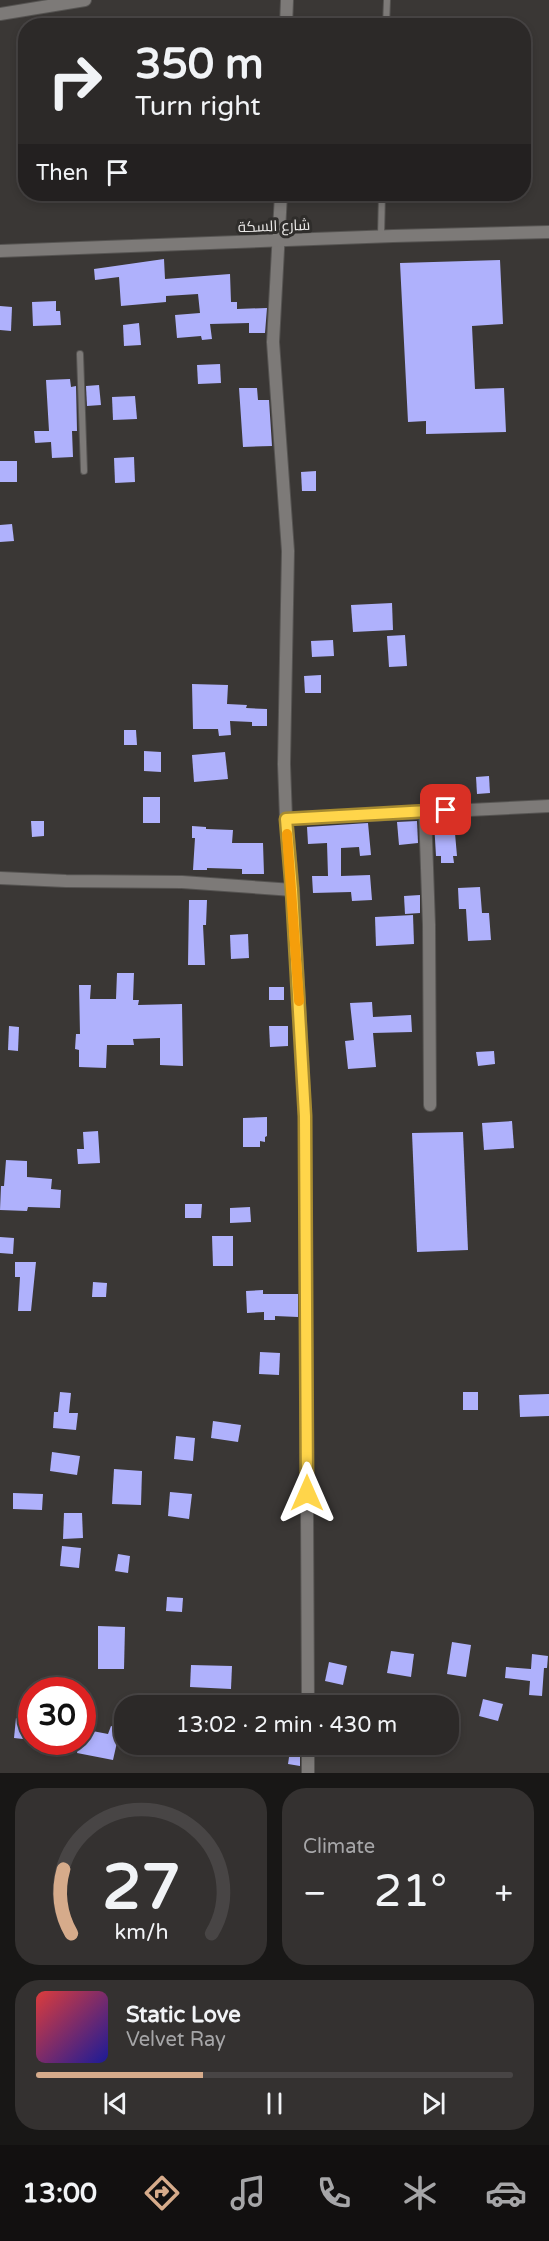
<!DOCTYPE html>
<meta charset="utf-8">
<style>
body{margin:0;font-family:"Varela Round",Cairo,sans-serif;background:#343130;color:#f1f3f6;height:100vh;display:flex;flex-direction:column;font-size:22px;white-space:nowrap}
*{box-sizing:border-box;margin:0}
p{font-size:20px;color:#a6a6a8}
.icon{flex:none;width:33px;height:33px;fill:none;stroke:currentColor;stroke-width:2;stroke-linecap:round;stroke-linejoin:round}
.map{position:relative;height:1773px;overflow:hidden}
.details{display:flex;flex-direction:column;gap:15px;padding:15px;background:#181716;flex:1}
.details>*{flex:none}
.guide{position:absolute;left:18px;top:18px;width:513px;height:183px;border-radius:24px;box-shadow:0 3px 9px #0003,0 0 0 2px #484545;background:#2c2928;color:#f1f3f6;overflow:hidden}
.speed{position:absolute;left:18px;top:1677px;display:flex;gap:12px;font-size:30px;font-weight:700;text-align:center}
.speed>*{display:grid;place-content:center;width:78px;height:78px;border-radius:50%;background:#2c2928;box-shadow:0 3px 9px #0003,0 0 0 2px #484545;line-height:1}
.speed .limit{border:9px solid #d22;background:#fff;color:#111}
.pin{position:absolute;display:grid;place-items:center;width:51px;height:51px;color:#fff;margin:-26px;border-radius:12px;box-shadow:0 3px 9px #0006}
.me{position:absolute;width:66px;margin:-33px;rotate:0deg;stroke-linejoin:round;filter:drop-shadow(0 0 4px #0008)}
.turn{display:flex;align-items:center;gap:21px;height:126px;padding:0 18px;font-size:27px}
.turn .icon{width:78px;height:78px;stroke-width:2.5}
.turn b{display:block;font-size:42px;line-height:51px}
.then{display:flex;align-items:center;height:57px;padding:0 18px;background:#0003;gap:12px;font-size:22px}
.big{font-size:45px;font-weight:600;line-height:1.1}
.details .tile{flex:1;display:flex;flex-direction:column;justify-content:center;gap:9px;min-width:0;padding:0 21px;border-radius:24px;background:#343130}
.details .dial{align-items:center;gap:0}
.dial svg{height:156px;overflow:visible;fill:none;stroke:#484545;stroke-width:7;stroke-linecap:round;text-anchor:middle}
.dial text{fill:#f1f3f6;stroke:none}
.song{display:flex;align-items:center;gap:18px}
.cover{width:72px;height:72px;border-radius:9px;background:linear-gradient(135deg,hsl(0 70% 55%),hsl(240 70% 35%))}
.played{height:6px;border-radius:3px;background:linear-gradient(90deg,#d6ab8b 35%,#484545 35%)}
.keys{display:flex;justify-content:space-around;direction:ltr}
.heat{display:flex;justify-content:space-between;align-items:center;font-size:33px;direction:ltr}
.details .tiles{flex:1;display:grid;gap:15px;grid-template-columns:1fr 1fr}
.tile:last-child{grid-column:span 2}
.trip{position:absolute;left:114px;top:1695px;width:345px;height:60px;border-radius:24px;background:#2c2928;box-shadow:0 3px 9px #0003,0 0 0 2px #484545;font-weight:600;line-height:60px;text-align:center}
.dock{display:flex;height:96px;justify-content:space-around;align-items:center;background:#121010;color:#a6a6a8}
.dock .icon{width:42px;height:42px}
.dock .current{color:#d6ab8b}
.dock b{font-size:27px;color:#f1f3f6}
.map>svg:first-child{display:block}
.building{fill:#afb1fc}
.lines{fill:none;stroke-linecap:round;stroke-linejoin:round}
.service-casing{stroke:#565452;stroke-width:8}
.minor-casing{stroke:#565452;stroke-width:14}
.service{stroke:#7d7a78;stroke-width:6}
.minor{stroke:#7d7a78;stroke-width:12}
.route-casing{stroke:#a68a30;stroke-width:15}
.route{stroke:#ffd54a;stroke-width:10}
.slow{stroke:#f59e0b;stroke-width:10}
.labels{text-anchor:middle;stroke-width:6;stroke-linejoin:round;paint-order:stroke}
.street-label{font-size:15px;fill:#eceae9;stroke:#2f2d2b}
</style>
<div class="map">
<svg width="549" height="1773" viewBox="0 0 549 1773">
<rect width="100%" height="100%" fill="#3a3735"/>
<g class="building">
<polygon points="164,259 165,279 230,274 231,302 237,302 237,309 267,308 265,333 249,333 249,323 210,324 212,339 202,340 201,336 177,338 175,315 200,313 198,294 166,296 166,302 121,306 119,277 95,280 94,269"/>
<polygon points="500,260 503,324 472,326 475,389 504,388 506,432 426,434 426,421 408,422 400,263"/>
<polygon points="56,301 56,311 60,311 61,325 33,326 32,302"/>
<polygon points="0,306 12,307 11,331 0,330"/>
<polygon points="139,323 141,345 124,346 123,325"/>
<polygon points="220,364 221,383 198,384 197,365"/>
<polygon points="70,379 71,387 76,386 77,431 72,431 73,457 52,458 51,442 35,443 34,431 49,431 46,380"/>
<polygon points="99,385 101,405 87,406 86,386"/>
<polygon points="239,388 257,388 258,400 269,400 272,446 243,447"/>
<polygon points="135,396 137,419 113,420 112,397"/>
<polygon points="134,457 135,482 115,483 114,458"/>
<rect x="0" y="461" width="17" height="21"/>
<polygon points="316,471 316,491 302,491 301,472"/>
<polygon points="12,524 14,541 0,542 0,525"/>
<polygon points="392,603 393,630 353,632 351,605"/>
<polygon points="405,635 407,666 389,667 387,636"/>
<polygon points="333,640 334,656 312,657 311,641"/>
<polygon points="321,675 321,693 305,693 304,676"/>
<polygon points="192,684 228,685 227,704 247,705 246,708 267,709 267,726 252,726 252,722 230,721 231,735 219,736 218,729 193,729"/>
<polygon points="124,730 136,730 137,745 124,745"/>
<polygon points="144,751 161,752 161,772 144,771"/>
<polygon points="225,752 228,779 194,782 192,755"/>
<polygon points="489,776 490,793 477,794 476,777"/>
<rect x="143" y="797" width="17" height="26"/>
<polygon points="31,821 44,821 44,836 32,837"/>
<polygon points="417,821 418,843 399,845 397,822"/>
<polygon points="434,822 454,822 457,856 453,856 454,863 441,863 441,856 436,856"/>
<polygon points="368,823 371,855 360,856 359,847 341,848 341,876 370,875 372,900 352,901 351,892 313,893 312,876 328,876 327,843 308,844 307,827"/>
<polygon points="192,826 206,827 206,829 233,830 232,843 263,843 264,874 242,874 242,869 207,868 207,870 193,870 195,838 192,838"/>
<polygon points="480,887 482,913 489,913 491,940 468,941 466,909 459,909 458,888"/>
<polygon points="420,895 420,913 405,914 404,896"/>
<polygon points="189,900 207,900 206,925 203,925 205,965 188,965"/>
<polygon points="413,915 414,944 376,946 375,917"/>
<polygon points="248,934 249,958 231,959 230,935"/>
<polygon points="117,973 134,973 133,1000 139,1000 138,1005 182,1004 183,1066 160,1065 160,1038 133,1039 134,1045 107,1045 106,1068 79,1067 79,1050 75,1049 76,1034 80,1034 79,985 91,985 90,999 116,999"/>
<rect x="269" y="987" width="15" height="13"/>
<polygon points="372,1002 373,1017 411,1015 412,1032 373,1033 376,1067 348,1069 345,1041 354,1040 350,1003"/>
<polygon points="9,1026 19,1027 18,1051 8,1050"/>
<polygon points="269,1026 288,1026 288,1046 270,1047"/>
<polygon points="494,1051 495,1064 478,1066 476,1052"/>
<polygon points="267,1117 267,1136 265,1137 265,1142 260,1141 260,1147 243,1147 243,1118"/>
<polygon points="512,1121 514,1148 484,1150 482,1123"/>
<polygon points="98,1131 100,1163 78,1164 77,1149 84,1149 83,1132"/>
<polygon points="463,1132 468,1250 417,1252 412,1133"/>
<polygon points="6,1160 27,1161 27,1177 52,1179 51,1189 61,1190 60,1208 28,1207 27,1211 0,1210 1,1186 4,1186"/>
<polygon points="185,1204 202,1204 201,1218 185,1218"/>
<polygon points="250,1207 251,1222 230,1223 230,1208"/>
<polygon points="212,1236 233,1236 233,1266 213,1266"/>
<polygon points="0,1237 14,1238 13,1254 0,1253"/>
<polygon points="15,1262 36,1262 31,1311 18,1311 20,1277 15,1277"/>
<polygon points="93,1282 107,1283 106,1297 92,1297"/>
<polygon points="263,1290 263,1294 298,1294 298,1317 275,1316 275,1320 264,1320 264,1312 247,1313 246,1291"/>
<polygon points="260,1352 280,1353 279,1375 259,1374"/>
<polygon points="60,1392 71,1393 69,1413 78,1413 76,1430 53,1428 54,1412 58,1412"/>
<rect x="463" y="1392" width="15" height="18"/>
<polygon points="549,1394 549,1416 520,1417 519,1395"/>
<polygon points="213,1421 241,1425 238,1442 211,1438"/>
<polygon points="176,1436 195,1438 193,1461 174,1459"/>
<polygon points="52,1452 80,1456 77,1475 50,1471"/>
<polygon points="114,1469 142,1471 141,1505 112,1504"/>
<polygon points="170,1492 192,1494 189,1519 168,1516"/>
<polygon points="13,1493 43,1494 42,1510 13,1509"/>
<polygon points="64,1513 82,1513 83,1538 63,1539"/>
<polygon points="62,1546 81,1548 79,1568 60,1566"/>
<polygon points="118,1554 130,1556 128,1573 115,1571"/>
<polygon points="167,1597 183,1598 182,1612 166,1611"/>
<polygon points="98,1626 125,1627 124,1669 98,1669"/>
<polygon points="452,1642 471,1645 466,1677 447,1674"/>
<polygon points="391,1651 414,1654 411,1677 387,1673"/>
<polygon points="532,1654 548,1656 547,1668 544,1668 542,1696 529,1695 530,1681 505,1678 506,1667 531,1669"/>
<polygon points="329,1662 347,1666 343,1685 325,1681"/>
<polygon points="191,1665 232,1666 231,1689 190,1687"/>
<polygon points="483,1699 503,1704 498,1721 479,1716"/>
<polygon points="16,1718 32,1720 32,1740 14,1738"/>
<polygon points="111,1726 120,1729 113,1760 77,1753 79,1742 82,1742 82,1729 108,1734"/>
<polygon points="291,1744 300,1744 300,1766 288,1764"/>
</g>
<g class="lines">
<g class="service-casing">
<g id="service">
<polyline points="386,26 387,0"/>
<polyline points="381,236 382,194"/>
<polyline points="80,354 84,471"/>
</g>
</g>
<g class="minor-casing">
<g id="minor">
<polyline points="0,14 85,0"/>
<polyline points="286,26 287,0"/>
<polyline points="281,194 273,342 288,551 284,764 286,819 293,890 305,1116 308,1706"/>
<polyline points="0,251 393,236 549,232"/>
<polyline points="425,811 429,925 430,1105"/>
<polyline points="286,819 549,806"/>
<polyline points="0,878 66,881 182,882 293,890"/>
<polyline points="308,1744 308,1773"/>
</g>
</g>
<use href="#service" class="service"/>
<use href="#minor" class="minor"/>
</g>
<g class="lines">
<g class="route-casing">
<polyline id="route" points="307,1493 305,1116 292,890 286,819 446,810"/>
</g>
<use href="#route" class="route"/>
<polyline class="slow" points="287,834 299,1001"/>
</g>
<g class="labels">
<g class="street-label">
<text transform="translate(274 226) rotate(-2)" y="5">شارع السكة</text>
</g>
</g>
</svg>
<div class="speed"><div class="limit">30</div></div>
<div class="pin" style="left:446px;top:810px;background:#d93025"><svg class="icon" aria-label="arrive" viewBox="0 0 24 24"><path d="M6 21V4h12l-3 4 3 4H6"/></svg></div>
<svg class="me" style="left:307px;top:1493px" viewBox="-20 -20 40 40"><path d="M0-17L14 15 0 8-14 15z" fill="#ffd54a" stroke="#fff" stroke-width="4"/></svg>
<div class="trip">13:02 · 2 min · 430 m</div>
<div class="guide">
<div class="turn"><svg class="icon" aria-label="right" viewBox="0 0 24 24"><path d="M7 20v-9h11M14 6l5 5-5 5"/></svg><div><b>350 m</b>Turn right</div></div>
<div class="then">Then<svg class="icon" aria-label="arrive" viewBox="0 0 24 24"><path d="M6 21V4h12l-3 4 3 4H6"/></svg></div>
</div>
</div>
<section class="details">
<div class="tiles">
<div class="tile dial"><svg viewBox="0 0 100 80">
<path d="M14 69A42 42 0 1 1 86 69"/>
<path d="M14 69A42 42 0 0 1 10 36" stroke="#d6ab8b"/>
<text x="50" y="56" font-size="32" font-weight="700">27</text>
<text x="50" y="72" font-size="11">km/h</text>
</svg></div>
<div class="tile"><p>Climate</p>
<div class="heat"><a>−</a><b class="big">21°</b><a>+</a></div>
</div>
<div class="tile">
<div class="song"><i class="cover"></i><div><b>Static Love</b><p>Velvet Ray</p></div></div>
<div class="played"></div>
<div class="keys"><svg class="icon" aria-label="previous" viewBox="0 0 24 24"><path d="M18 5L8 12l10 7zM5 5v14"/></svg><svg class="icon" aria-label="pause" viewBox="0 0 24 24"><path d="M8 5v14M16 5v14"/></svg><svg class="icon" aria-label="next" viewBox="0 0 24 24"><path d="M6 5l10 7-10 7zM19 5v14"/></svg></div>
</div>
</div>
</section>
<nav class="dock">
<b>13:00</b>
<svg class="icon current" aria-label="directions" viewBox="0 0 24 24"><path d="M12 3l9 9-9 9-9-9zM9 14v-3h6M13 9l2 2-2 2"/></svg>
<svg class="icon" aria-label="music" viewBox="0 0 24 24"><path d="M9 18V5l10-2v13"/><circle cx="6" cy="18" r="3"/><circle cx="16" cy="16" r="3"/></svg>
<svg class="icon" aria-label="phone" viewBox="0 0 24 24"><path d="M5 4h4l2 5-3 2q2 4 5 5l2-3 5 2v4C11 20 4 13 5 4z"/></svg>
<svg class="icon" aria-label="climate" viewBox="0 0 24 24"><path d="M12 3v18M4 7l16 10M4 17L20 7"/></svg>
<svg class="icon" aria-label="car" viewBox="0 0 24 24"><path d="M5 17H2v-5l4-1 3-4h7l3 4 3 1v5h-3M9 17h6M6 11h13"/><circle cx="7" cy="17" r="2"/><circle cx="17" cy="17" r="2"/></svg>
</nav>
